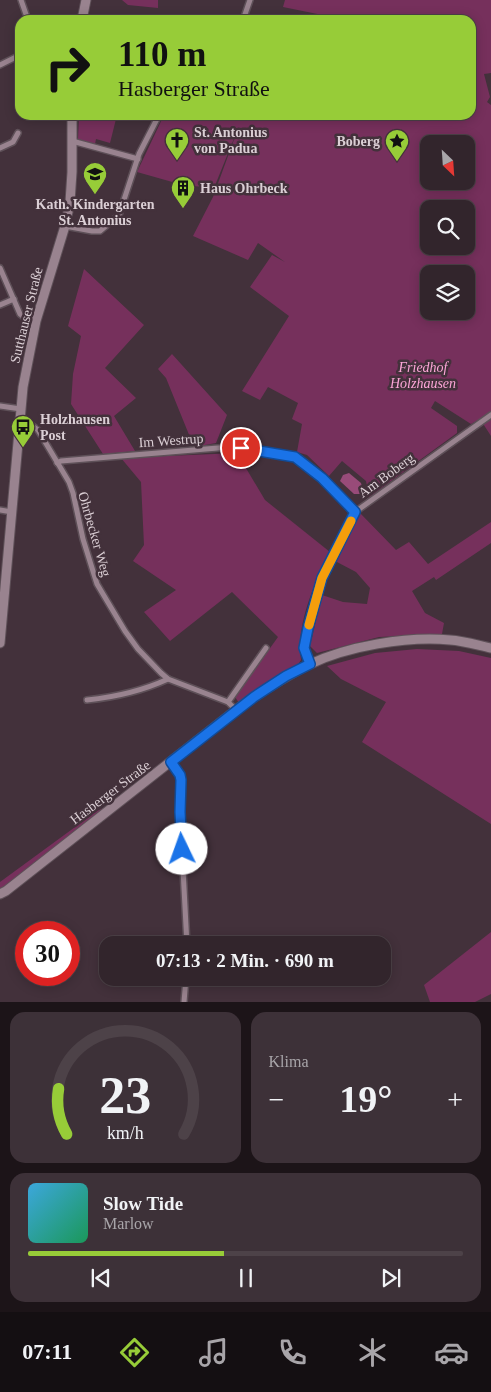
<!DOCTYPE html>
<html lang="de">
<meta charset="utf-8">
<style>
body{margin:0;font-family:"Times New Roman",serif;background:#3d3138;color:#f1f3f6;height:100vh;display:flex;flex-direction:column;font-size:19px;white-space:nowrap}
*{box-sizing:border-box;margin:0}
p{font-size:16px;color:#a8a5a9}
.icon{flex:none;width:28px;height:28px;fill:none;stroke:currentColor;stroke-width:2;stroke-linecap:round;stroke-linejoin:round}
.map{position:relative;height:1002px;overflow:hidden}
.details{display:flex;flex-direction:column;gap:10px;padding:10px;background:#1c1418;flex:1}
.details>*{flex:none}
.guide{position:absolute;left:15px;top:15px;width:461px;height:105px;border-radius:15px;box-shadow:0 2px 12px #0003,0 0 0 1px #4d4248;background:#97cc38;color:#111;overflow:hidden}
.needle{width:32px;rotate:155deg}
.fabs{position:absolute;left:420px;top:135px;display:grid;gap:10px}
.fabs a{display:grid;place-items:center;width:55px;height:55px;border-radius:10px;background:#32252c;box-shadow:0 2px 12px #0003,0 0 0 1px #4d4248;font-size:25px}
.speed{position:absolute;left:15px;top:921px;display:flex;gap:10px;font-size:25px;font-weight:700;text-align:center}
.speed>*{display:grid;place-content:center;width:65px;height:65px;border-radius:50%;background:#32252c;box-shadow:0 2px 12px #0003,0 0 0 1px #4d4248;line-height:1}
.speed .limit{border:8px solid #d22;background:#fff;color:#111}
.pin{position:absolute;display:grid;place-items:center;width:42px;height:42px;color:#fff;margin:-21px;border:2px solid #fff;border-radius:50%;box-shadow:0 1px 5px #0007}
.me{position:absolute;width:55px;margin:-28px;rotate:357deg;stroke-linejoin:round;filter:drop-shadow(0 0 4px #0008)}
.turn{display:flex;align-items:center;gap:18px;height:105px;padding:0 20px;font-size:22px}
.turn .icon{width:65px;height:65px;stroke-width:2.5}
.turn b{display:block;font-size:35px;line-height:42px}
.big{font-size:38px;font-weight:600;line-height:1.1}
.details .widget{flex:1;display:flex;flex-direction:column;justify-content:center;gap:8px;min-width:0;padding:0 18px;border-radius:15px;background:#3d3138}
.details .dial{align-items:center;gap:0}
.dial svg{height:130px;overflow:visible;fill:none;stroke:#4d4248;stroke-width:7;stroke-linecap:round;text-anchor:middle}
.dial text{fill:#f1f3f6;stroke:none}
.song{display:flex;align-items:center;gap:15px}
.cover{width:60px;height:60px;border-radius:8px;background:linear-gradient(135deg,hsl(200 70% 55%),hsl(150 70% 35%))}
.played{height:5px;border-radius:2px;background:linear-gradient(90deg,#97cc38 45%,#4d4248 45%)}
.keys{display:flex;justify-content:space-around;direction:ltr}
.heat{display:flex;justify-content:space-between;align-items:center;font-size:28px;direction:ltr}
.details .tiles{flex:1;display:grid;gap:10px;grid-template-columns:1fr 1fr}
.widget:last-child{grid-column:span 2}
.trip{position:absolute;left:99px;top:936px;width:292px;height:50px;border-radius:15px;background:#32252c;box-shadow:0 2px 12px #0003,0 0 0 1px #4d4248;font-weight:600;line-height:50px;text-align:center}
.menu{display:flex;height:80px;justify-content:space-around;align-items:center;background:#140f12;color:#a8a5a9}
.menu .icon{width:35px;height:35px}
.menu .selected{color:#97cc38}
.menu b{font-size:22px;color:#f1f3f6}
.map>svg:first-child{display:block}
.green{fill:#76305c;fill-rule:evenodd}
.water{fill:#984b79}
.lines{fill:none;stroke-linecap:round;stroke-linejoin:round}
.minor-casing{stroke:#5e5058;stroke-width:8}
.tertiary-casing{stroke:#5e5058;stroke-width:11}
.minor{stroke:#99838f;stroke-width:5}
.tertiary{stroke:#99838f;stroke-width:9}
.route-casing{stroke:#114b97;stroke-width:12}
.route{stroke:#1a73e8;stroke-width:9}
.slow{stroke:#f59e0b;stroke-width:9}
.labels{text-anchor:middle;stroke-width:5;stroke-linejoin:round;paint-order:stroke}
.poi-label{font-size:14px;font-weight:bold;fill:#dbcfd5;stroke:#43313b;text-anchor:start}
.street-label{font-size:14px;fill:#dbcfd5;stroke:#43313b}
.park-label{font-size:14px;font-style:italic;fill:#fca5d7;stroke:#43313b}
</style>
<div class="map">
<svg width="491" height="1002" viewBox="0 0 491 1002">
<rect width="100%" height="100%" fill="#43313b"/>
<g class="green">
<polygon points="122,0 158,0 158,8 128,5"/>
<path d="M285 0H491V73L484 74 490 97 487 102 491 105V436L480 419 471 424 435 401 431 408 457 426V433L369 497 366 481 342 461 329 476 307 455 297 452 302 424 292 419 298 403 268 387 260 400 242 391 289 316 250 287 272 255 285 262 258 243 248 260 193 236 213 197 239 126 214 188 183 185 137 172 164 115H471V20H347L283 7ZM429 144H466V181H429ZM429 209H466V246H429ZM429 274H466V311H429Z"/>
<polygon points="79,115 117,115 110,143 96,139 95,144 78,139"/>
<polygon points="84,269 144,325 105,368 136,398 114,416 135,451 103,454 71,404 73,374 81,336 68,326"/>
<polygon points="172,354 227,415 216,443 194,447 166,378 158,369"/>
<path d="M237 453 265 500 330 552C314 584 296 624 301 660L297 666 266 684 239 703 235 697 278 637 232 592 170 641 144 612 176 590 133 561 144 545 141 482 121 458Z"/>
<polygon points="360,513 396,550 409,542 428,564 491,522 491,543 436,580 434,577 412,591 425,613 444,623 442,634 379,637 317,653 310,646 322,595 343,602 367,604 370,588 356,572 335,561"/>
<polygon points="417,649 459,651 491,658 491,824 362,742 386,702 341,679 327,666 375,653"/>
<polygon points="108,806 5,887 0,888 0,882 97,811"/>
<polygon points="491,932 491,994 475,1002 430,1002 424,985"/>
</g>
<polygon class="water" points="349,473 361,483 363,491 360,494 354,494 340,481 343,475"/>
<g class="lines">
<g class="minor-casing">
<g id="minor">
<polyline points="21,0 28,20"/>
<polyline points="243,20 250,0"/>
<polyline points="0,65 20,55"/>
<polyline points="72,141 138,159"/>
<polyline points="0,148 13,142 18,133"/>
<polyline points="65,226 92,231 100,231 119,215 139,154 159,115"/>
<polyline points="0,268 20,314 24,317 36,321"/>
<polyline points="0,305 14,299"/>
<polyline points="0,406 21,409"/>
<polyline points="19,423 30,424 38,430 69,482 73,493 83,539 97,584 125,631 138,649 161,673 168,679 228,702 236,710"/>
<polyline points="57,463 61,461 230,447 295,457 322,478 355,512"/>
<polyline points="0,510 12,512"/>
<polyline points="309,664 304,648 308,628 322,578 355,512 491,415"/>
<path d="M87 700C116 697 142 691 168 679"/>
<polyline points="228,702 266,648"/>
<polyline points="171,762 180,775 181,780 180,812 187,945"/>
<polyline points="184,1002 186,978"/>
</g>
</g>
<g class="tertiary-casing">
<g id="tertiary">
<polyline points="82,20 86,0"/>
<polyline points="0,643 23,387 36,321 65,226 70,202 72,172 72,115"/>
<path d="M0 894 6 891 240 707C262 691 284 677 308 665 347 646 407 636 450 640 464 641 477 645 491 648"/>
</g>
</g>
<use href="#minor" class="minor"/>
<use href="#tertiary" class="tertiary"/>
</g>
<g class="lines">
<g class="route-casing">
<polyline id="route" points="182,849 180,812 181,780 180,775 171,762 254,697 286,676 310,664 304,648 308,628 322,578 355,512 322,478 295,457 241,448"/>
</g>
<use href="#route" class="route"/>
<polyline class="slow" points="309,625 322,578 351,521"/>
</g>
<defs>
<g id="church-pin" transform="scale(1.25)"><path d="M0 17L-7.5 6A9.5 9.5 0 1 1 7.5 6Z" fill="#97cc38" stroke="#43313b"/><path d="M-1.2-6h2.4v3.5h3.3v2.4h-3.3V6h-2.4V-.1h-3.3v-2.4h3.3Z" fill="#111"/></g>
<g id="sight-pin" transform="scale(1.25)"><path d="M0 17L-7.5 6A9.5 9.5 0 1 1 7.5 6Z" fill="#97cc38" stroke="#43313b"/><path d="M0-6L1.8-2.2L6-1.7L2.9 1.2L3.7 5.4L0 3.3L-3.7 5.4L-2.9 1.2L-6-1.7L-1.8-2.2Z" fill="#111"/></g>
<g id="school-pin" transform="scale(1.25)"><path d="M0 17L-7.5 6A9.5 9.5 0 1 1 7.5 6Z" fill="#97cc38" stroke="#43313b"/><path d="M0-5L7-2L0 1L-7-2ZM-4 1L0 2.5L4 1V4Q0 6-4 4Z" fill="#111"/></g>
<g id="building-pin" transform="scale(1.25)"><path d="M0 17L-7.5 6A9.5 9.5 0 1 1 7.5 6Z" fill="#97cc38" stroke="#43313b"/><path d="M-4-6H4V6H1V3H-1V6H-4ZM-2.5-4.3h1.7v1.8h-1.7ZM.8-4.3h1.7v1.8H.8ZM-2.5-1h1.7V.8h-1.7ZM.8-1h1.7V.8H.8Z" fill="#111"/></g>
<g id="bus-pin" transform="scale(1.25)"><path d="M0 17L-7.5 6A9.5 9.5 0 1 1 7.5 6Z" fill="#97cc38" stroke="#43313b"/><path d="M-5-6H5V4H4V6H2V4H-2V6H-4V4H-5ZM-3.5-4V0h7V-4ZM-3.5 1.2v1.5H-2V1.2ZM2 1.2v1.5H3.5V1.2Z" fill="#111"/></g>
</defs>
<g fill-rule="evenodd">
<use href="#church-pin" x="177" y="140"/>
<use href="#sight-pin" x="397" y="141"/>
<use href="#school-pin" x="95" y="174"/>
<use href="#building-pin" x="183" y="188"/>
<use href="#bus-pin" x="23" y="427"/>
</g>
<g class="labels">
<g class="poi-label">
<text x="194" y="137">St. Antonius<tspan x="194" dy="16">von Padua</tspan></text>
<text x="380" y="146" text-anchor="end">Boberg</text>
<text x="200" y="193">Haus Ohrbeck</text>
<text x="95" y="209" text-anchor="middle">Kath. Kindergarten<tspan x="95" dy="16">St. Antonius</tspan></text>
<text x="40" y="424">Holzhausen<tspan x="40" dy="16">Post</tspan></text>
</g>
<g class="street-label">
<text transform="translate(26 315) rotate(-76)" y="5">Sutthauser Straße</text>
<text transform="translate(171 440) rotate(-4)" y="5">Im Westrup</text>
<text transform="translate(386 475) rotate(-36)" y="5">Am Boberg</text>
<text transform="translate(95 534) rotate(74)" y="5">Ohrbecker Weg</text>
<text transform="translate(110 792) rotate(-37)" y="5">Hasberger Straße</text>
</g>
<g class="park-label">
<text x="423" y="372">Friedhof<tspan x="423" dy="16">Holzhausen</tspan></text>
</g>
</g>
</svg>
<div class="fabs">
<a><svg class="needle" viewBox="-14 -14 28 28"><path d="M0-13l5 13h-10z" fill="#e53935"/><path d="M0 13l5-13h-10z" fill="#a8a5a9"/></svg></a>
<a><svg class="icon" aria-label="search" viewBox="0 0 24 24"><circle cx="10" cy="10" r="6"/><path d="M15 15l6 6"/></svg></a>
<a><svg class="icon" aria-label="layers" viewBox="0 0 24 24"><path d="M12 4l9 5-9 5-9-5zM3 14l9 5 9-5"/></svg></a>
</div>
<div class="speed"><div class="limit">30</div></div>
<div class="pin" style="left:241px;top:448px;background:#d93025"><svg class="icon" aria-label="arrive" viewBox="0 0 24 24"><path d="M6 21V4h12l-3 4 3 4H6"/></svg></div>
<svg class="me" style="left:182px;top:849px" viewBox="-20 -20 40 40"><circle r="19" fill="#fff"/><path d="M0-13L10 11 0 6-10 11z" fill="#1a73e8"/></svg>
<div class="trip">07:13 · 2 Min. · 690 m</div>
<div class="guide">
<div class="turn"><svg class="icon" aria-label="right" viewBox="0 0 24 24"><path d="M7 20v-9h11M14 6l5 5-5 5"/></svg><div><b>110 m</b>Hasberger Straße</div></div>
</div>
</div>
<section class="details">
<div class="tiles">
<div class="widget dial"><svg viewBox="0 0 100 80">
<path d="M14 69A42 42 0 1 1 86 69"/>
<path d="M14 69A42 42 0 0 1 9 41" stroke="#97cc38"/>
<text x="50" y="56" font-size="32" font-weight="700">23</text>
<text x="50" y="72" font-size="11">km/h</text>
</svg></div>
<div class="widget"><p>Klima</p>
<div class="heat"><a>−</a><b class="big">19°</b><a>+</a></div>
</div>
<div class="widget">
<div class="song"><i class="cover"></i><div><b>Slow Tide</b><p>Marlow</p></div></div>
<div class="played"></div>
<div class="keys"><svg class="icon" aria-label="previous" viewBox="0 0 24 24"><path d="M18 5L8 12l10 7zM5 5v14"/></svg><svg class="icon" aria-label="pause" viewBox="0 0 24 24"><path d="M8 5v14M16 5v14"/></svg><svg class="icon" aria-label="next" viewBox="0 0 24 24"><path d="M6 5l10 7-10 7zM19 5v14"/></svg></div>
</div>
</div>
</section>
<nav class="menu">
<b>07:11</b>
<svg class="icon selected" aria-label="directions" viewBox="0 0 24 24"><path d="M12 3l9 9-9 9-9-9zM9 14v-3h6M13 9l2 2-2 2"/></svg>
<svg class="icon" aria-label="music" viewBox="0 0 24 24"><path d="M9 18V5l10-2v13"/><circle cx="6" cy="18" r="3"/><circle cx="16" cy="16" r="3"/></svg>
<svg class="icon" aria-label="phone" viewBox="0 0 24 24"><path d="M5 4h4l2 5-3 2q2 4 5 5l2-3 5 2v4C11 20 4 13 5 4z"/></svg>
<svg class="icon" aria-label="climate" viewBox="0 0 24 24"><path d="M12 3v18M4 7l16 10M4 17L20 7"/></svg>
<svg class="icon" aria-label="car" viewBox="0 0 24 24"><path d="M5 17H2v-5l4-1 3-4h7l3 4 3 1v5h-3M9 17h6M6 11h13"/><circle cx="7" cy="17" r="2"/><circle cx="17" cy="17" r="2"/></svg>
</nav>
